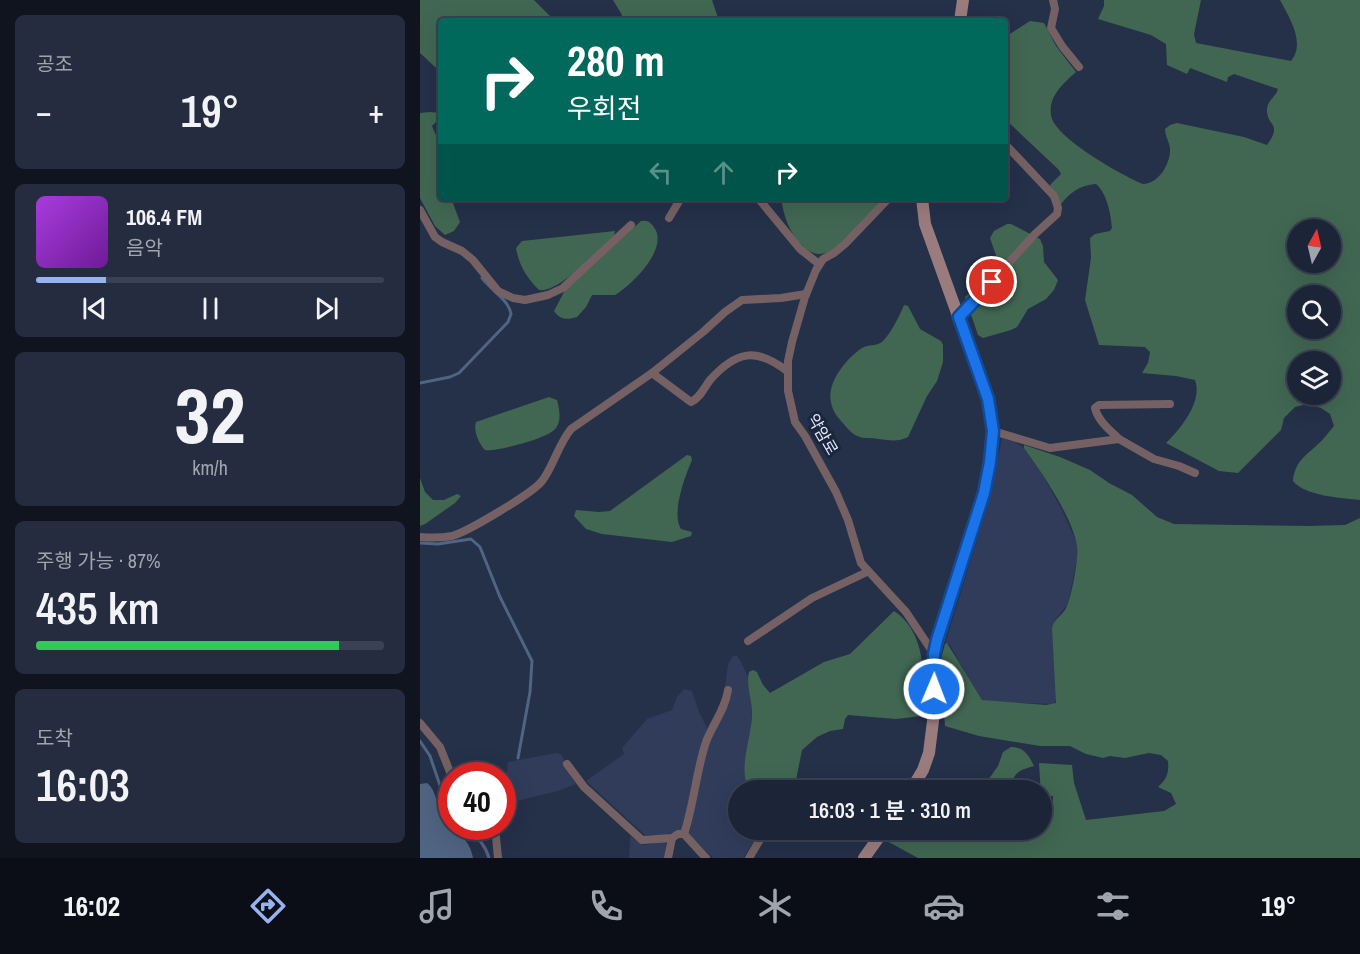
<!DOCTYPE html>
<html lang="ko">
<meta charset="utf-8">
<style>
body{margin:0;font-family:"Archivo Narrow","Noto Sans KR",sans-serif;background:#252c3f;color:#f1f3f6;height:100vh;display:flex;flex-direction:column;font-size:22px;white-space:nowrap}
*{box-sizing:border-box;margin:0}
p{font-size:20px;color:#a0a4ad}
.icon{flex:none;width:33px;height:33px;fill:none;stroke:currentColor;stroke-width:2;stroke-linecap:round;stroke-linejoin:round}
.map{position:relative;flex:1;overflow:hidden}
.drawer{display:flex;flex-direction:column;gap:15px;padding:15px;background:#0f141e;width:420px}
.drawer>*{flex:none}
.hud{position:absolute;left:18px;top:18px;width:570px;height:183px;border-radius:6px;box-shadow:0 6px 24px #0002,0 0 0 2px #3a4152;background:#00695c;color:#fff;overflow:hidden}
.needle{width:39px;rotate:8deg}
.buttons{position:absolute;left:867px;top:219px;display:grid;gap:12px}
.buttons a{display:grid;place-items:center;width:54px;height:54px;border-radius:50%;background:#1c2437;box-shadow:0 6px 24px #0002,0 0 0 2px #3a4152;font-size:30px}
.speed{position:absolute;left:18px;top:762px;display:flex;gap:12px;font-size:30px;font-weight:700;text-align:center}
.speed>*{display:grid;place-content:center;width:78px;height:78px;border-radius:50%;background:#1c2437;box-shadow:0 6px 24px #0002,0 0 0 2px #3a4152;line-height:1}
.speed .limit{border:9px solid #d22;background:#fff;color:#111}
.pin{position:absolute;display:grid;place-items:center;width:51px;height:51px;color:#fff;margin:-26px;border:3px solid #fff;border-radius:50%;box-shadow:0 2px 6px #0007}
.me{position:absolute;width:66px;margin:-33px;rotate:1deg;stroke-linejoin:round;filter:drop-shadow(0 0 4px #0008)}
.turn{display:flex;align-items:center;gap:21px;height:126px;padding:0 30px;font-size:27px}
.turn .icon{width:78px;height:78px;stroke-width:2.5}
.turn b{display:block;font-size:42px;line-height:51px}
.lanes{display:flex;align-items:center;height:57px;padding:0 30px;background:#0003;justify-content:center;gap:30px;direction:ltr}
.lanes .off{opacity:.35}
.big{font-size:45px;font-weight:600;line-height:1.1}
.drawer .card{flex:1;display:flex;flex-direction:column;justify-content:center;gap:9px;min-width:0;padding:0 21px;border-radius:9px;background:#252c3f}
.drawer .dial{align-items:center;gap:0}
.dial b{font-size:78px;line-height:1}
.song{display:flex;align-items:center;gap:18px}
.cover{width:72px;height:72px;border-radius:9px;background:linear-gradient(135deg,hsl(280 70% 55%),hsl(280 70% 35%))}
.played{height:6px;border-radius:3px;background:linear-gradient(90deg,#95b2f1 20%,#3a4152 20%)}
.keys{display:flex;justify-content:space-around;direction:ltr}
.heat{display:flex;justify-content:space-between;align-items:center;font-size:33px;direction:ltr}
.charge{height:9px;border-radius:4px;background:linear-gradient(90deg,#34c759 87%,#3a4152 0)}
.trip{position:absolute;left:308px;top:780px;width:324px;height:60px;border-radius:30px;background:#1c2437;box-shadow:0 6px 24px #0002,0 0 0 2px #3a4152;font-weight:600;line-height:60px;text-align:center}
.tabs{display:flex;height:96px;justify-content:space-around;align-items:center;background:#0b0e16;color:#a0a4ad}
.tabs .icon{width:42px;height:42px}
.tabs .current{color:#95b2f1}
.tabs b{font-size:27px;color:#f1f3f6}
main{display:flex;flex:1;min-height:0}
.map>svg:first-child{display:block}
.built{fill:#303c5a}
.forest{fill:#416752;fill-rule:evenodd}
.water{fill:#506483}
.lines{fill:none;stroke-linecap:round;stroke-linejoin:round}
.stream{stroke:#506483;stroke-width:3}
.street{stroke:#756163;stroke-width:8}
.secondary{stroke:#9b7c7e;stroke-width:12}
.route-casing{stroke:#114b97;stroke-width:15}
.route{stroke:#1a73e8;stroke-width:10}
.labels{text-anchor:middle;stroke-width:6;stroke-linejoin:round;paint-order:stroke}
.street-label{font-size:16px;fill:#e4ebfc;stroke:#1b263e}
</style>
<main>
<section class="drawer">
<div class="card"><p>공조</p>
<div class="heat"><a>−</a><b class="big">19°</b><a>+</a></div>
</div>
<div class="card">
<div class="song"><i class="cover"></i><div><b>106.4 FM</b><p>음악</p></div></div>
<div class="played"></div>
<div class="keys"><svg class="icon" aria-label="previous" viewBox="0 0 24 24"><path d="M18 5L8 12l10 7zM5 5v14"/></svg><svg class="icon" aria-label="pause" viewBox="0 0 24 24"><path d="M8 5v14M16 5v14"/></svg><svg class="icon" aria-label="next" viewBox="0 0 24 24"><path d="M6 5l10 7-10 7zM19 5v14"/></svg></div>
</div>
<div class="card dial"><b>32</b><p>km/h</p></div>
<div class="card"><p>주행 가능 · 87%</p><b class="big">435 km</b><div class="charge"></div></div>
<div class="card"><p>도착</p><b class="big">16:03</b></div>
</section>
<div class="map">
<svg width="940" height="858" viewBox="0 0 940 858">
<rect width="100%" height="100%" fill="#253049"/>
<g class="built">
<polygon points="582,438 595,442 604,448 618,466 642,510 657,543 657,559 648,604 635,620 632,628 637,691 635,704 592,703 562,700 549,680 530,645 527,643 525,644 570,498"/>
<polygon points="313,656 317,656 321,662 328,677 332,710 327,788 329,790 318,790 318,830 342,830 323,858 293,858 268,833 262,830 245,835 225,835 166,781 204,754 202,748 227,719 252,710 257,697 264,689 272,691 279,712 287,728 304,696 308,664"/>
<polygon points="136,753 141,754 143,757 147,771 156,784 138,791 97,801 86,801 84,795 88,762"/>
<polygon points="210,836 224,845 246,841 245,858 209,858"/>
</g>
<g class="forest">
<polygon points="0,0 114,0 135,21 21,21 21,67 15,67 0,53"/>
<polygon points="193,0 292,0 299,21 198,21 202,15"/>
<path d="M684 0H781L774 34 776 43 871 61C886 43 869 17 860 0H940V500C921 498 885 496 873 481 875 462 884 457 897 445 903 440 908 433 914 426L910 414 901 408 887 404 875 407 864 418 861 430 818 473 799 471 746 443C760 429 783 402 775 380L756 376 722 373 728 363 730 352 725 347 679 345 665 300 671 258 670 238 675 234 690 231 692 228C691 215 687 193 676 184 659 185 648 194 639 207L630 185 641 174 639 170 585 119V37L610 21 624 23 636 46 656 72C644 83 628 96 631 115 633 137 703 176 723 184 739 184 751 163 750 148 749 141 745 136 745 129L750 125 757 123 824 137 847 145C863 123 847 127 847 110 847 100 856 97 858 89L814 74 808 77 807 82 770 68 767 74 747 65 746 44 731 35 678 19 684 6ZM878 230H910V262H878ZM878 296H910V328H878ZM878 362H910V394H878Z"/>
<polygon points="10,112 21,113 21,122 16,122 12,126 21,147 21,198 31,198 40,222 34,231 25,235 15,226 0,198 0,113"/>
<path d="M361 198H466C453 212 418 256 398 254 391 253 386 249 382 245 368 231 364 216 361 198Z"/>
<path d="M221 221C226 220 230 221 233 226 251 247 212 285 195 295H172L166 307 157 317C147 320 140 320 134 311L144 292Z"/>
<polygon points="587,224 591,224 620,239 623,246 624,262 638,280 634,290 626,299 608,309 597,327 591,330 563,338 558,335 545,297 578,268 579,264 570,238 574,231"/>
<path d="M195 231 194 236C177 250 140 293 119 290 106 277 99 265 96 248L102 241Z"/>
<path d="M484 305 488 306 500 329 521 341 523 345V362L517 381 507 396 488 437C475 444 461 438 447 438 434 438 429 430 421 421 402 400 411 379 428 360 432 356 437 351 442 348 449 344 457 347 463 341 471 333 480 315 484 305Z"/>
<path d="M129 397 137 400C139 408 142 420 136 428 130 438 76 452 65 450 59 444 53 431 56 422Z"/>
<path d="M604 445 640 457 670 470 689 483 712 495 737 517 754 524 889 526 925 525 940 518V858H498L467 841 474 830H621V818L624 819 633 814V796H621L619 763 652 765 654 783 666 820 744 811 756 804 751 793 738 787C747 779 749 773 748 761L741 755 729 753 705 758 690 756 683 758 666 754 650 746H620L559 736 525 726 521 672V659L525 644 527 643 562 700 626 705 636 703 632 628C634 618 644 615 647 606 652 595 659 556 657 546 653 518 621 471 604 448Z"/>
<path d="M267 455 271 456 272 460C265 476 251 514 261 529L272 532 271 536 252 542 182 534 166 529 154 516 156 510 179 512 190 511Z"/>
<polygon points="0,478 5,492 13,500 24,500 37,494 41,496 35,503 5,524 0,526"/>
<path d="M474 611C500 628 503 659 504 687 504 697 505 707 502 716L476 719 428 715 425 719 423 729 410 731 397 737 382 750 374 790H329C317 766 333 736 332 710 331 697 326 684 329 672L333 670 337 672 343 685 350 693 404 662 430 654Z"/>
<path d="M591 747C604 747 608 754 614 766 596 771 595 773 589 790H561L578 766 583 752Z"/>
</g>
<path class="water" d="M7 783C16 789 16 804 21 812 31 829 50 837 53 858H0V784Z"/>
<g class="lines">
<g class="stream">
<path d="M0 383 30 377 39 373 88 322 91 314C89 300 71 290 62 278"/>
<polyline points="0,543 18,544 51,539 60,547 80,597 112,661 110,692 98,758"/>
<polyline points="0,741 10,756 27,806 32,812"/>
<polyline points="82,819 89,803"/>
<path d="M46 826C56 836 65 844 69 858"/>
<polyline points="79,827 79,826"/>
</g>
<g class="street">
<polyline points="633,0 635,9 631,28 642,46 659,67"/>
<polyline points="338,198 380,249 399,264"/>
<polyline points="469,198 425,244 414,253 403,259 396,270 385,297 372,342 368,361 368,391 375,422 385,436 416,492 428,520 441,563 486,612 514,654"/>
<polyline points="0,210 15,237 22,242 42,251 53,260 78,291 93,298 105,300 128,295 143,288 211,225"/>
<polyline points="249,218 261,198"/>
<polyline points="539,317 615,234 637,214 638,208 634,196 585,144"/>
<polyline points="232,373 283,332 305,312 322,300 361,298 386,294"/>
<path d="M573 431 630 448 699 439C690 430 678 421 675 408L679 405 750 404"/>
<polyline points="699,439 734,459 759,466 775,473"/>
<path d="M0 537C11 538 21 538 32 536 47 532 113 493 122 481 133 467 138 445 151 429L232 373 271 402C280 398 284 388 290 380 316 351 336 347 367 371"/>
<polyline points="328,641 392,598 447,572"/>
<polyline points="0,723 20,747 32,777"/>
<polyline points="147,764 164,787 222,840 252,838 258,834 264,834 286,858"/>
<polyline points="69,826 76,837 78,858"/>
<path d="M264 834C274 804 276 772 286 742 293 724 305 710 308 690"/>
<polyline points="248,858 252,838"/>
<polyline points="329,858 341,838 350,830"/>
</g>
<g class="secondary">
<polyline points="540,21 543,0"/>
<polyline points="491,790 503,770 509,753 514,713 514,654 564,493 570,462 573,431 568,399 505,224 502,198"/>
<polyline points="444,858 464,830"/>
</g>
</g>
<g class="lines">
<g class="route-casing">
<polyline id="route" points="514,689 514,654 517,640 564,493 570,462 573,431 568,399 539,317 572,282"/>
</g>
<use href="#route" class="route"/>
</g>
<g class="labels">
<g class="street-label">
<text transform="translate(403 434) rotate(60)" y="6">약암로</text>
</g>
</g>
</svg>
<div class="buttons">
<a><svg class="needle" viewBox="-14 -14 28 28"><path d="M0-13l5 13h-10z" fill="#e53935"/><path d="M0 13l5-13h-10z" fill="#a0a4ad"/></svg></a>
<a><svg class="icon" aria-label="search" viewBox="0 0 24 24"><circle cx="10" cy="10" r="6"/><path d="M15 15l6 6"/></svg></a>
<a><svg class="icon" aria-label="layers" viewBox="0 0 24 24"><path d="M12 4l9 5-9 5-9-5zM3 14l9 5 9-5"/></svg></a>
</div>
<div class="speed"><div class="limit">40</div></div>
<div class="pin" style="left:572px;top:282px;background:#d93025"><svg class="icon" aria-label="arrive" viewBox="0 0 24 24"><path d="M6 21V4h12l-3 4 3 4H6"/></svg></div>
<svg class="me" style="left:514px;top:689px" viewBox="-20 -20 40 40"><circle r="17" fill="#1a73e8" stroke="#fff" stroke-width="3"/><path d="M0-11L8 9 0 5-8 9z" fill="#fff"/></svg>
<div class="trip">16:03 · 1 분 · 310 m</div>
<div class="hud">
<div class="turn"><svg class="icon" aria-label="right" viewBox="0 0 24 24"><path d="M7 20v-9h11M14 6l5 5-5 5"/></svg><div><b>280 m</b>우회전</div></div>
<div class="lanes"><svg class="icon off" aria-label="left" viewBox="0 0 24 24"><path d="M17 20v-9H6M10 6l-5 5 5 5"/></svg><svg class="icon off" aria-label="ahead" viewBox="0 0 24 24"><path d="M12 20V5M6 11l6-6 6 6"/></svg><svg class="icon" aria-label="right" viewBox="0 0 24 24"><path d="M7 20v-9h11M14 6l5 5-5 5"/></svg></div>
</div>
</div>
</main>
<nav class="tabs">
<b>16:02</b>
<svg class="icon current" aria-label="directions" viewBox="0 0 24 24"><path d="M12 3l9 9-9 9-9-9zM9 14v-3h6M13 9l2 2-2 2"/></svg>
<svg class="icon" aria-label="music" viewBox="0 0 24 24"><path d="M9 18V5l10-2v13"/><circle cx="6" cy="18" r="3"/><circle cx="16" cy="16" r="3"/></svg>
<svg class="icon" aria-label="phone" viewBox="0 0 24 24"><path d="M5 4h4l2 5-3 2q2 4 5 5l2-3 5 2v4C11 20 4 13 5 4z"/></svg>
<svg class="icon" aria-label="climate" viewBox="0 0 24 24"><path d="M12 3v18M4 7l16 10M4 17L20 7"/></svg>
<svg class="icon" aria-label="car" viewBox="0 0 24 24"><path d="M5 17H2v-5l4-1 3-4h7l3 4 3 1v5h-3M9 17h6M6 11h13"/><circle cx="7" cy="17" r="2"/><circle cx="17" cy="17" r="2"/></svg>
<svg class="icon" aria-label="filters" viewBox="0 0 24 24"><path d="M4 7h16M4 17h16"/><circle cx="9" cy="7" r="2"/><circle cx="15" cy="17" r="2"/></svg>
<b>19°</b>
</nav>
